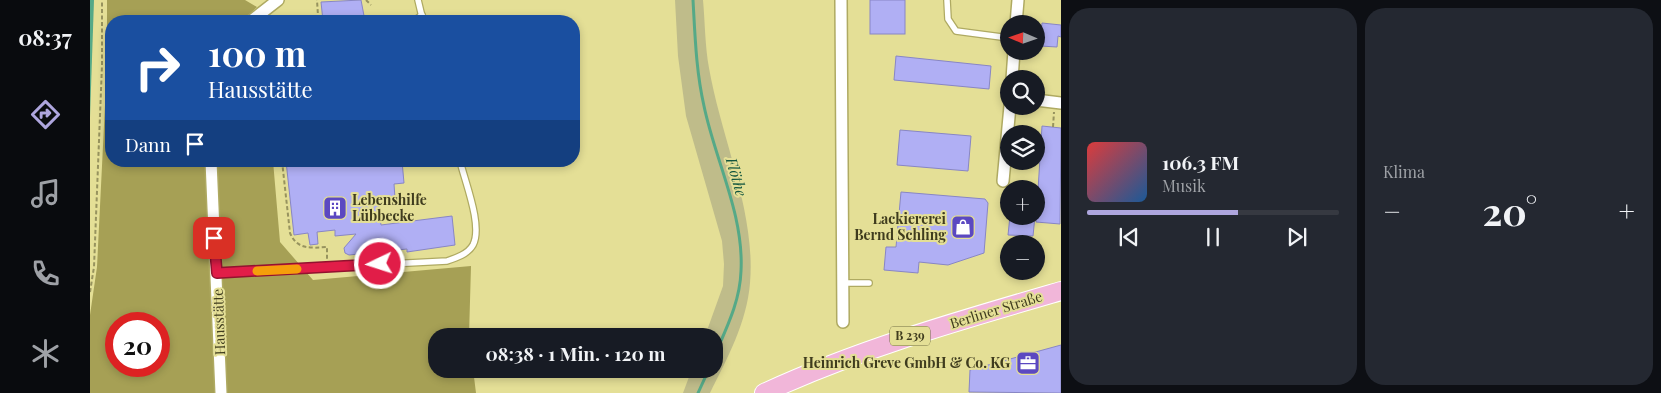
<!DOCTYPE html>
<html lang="de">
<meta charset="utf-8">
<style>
body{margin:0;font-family:"Playfair Display",serif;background:#242831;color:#f1f3f6;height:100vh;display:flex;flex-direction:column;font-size:19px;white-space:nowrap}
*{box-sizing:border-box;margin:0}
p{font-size:16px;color:#9ea1a6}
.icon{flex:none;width:28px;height:28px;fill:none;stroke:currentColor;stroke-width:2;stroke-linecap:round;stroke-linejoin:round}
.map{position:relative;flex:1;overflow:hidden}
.side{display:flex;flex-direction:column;gap:8px;padding:8px;background:#0d0f14;width:600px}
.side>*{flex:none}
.hud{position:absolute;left:15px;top:15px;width:475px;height:152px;border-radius:20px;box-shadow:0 2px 8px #0003;background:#1a4fa0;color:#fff;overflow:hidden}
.needle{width:32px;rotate:272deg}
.buttons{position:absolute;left:910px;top:15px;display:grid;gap:10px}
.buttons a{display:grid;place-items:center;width:45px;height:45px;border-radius:50%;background:#171b24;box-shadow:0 2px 8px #0003;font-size:25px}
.speed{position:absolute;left:15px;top:312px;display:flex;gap:10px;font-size:25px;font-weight:700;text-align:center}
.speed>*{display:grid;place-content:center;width:65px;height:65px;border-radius:50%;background:#171b24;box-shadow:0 2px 8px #0003;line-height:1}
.speed .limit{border:8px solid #d22;background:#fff;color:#111}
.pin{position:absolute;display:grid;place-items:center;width:42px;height:42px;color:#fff;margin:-21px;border-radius:10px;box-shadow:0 2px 8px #0006}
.me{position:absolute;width:55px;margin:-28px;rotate:266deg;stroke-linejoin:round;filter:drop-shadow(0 0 4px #0008)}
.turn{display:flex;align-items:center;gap:18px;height:105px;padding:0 20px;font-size:22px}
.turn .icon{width:65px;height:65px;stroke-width:2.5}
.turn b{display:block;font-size:35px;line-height:42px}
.then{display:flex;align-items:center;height:48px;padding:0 20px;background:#0003;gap:10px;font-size:19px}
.big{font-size:38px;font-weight:700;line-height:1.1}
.side .widget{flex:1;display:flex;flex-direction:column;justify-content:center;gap:8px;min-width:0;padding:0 18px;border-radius:20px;background:#242831}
.song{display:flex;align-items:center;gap:15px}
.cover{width:60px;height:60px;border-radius:8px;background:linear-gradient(135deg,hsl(0 70% 55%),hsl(210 70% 35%))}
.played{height:5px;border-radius:2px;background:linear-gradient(90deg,#aea6de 60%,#363941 60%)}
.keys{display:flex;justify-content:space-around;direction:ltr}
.heat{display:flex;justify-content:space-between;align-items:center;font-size:28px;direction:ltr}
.side .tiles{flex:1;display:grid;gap:8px;grid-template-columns:repeat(2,1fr)}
.trip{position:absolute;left:338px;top:328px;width:295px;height:50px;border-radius:20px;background:#171b24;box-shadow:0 2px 8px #0003;font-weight:700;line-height:50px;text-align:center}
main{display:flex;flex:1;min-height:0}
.menu{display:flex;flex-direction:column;width:90px;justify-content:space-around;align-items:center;background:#090b0e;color:#9ea1a6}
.menu .icon{width:35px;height:35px}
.menu .current{color:#aea6de}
.menu b{font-size:22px;color:#f1f3f6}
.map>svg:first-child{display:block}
.green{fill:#bfbc8a}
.forest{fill:#a6a055;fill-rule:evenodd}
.water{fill:#55a987}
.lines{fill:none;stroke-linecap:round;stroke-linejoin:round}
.stream{stroke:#55a987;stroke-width:3}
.building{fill:#b0aff4;stroke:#8886c5}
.lane-casing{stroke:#afaa62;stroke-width:8}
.street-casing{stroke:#afaa62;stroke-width:14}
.primary-casing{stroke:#fff;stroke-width:20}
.path{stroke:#97935e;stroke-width:2;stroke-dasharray:4 2.5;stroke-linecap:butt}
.lane{stroke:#fff;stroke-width:5.5}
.street{stroke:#fff;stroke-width:11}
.primary{stroke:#f1b6d9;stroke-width:18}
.route-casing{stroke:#92132f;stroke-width:12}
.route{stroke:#e11d48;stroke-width:9}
.slow{stroke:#f59e0b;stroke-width:9}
.labels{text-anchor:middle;stroke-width:4;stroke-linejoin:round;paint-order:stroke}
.shield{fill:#e4df96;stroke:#706d42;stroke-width:1}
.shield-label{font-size:12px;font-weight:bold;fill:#3f3c1e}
.poi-label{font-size:14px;font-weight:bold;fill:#3f3c1e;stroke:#e4df96;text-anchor:end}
.street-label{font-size:14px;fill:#3f3c1e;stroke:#e4df96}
.water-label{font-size:15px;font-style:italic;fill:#12553e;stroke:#e4df96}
</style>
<main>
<nav class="menu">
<b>08:37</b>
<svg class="icon current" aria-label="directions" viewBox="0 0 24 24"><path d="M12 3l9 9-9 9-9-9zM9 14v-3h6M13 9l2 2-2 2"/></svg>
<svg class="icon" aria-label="music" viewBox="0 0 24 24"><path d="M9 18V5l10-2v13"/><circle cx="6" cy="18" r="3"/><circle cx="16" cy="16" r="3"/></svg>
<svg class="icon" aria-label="phone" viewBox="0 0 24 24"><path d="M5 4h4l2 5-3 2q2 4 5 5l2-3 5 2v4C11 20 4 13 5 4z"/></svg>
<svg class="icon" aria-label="climate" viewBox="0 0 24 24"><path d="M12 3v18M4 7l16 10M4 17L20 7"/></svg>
</nav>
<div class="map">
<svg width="971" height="393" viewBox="0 0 971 393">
<rect width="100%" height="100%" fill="#e4df96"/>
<path class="green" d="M585 0H613C615 22 615 46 619 68 631 137 666 213 660 283 657 322 637 359 620 393H593L602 369H624V336H615L633 286 634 264 632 241 596 116 588 56Z"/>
<path class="forest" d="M17 0H155L167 7 152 21H21V161H183L190 242 223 280 381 266 379 336H346V369H383L386 393H0V315L7 267 17 65ZM26 324H69V366H26Z"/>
<polygon class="water" points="0,0 4,0 0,117"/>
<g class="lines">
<g class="stream">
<path d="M603 0C605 35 606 71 614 106 625 160 654 214 651 271 650 302 636 329 624 357"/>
<polyline points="608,393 619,369"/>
</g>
</g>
<g class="building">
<polygon points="271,0 275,21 233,21 231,2"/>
<rect x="780" y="0" width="35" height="34"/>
<polygon points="952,23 971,25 971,37 968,36 967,47 950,46"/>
<polygon points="806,56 901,66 899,89 804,80"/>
<polygon points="952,126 971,128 970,224 946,222"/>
<polygon points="810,130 881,136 878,171 807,165"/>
<polygon points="196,161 312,161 314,183 304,184 305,198 288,200 291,225 362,216 365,245 317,252 317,249 259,255 255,253 254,248 266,234 245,236 245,230 227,232 228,244 220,245 218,233 204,235"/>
<polygon points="811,192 895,199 898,203 894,253 858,265 829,262 828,273 794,270 796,247 806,247"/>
<polygon points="920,216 945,216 943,236 918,235"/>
<polygon points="971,345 971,393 879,392 880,370"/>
</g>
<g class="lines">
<g class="lane-casing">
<g id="lane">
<polyline points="328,0 333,21"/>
<polyline points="857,0 858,19 866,31 919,38"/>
<polyline points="324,21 332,15"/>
<path d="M127 273 357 261C366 258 378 254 383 245 393 226 375 182 370 161"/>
<polyline points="753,283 779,283"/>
</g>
</g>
<g class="street-casing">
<g id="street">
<polyline points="751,0 753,322"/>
<polyline points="161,21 188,0"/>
<polyline points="926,24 928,0"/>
<polyline points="922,79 924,51"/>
<polyline points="946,100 971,103"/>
<polyline points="121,161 131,393"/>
<polyline points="913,181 920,106"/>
</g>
</g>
<g class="primary-casing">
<path id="primary" d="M674 393C769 349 871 320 971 291"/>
</g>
<g class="path">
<polyline points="276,0 281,5"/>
<polyline points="218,17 228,16 227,0"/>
<polyline points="963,127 964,112"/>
<path d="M192 161 200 233C207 250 221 248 237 247V260"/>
<polyline points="0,292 4,267 12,65 12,0"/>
</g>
<use href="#lane" class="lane"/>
<use href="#street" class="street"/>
<use href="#primary" class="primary"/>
</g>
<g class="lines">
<g class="route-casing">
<polyline id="route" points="124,238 127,273 290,264"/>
</g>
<use href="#route" class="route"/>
<polyline class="slow" points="167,271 207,269"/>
</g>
<defs>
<g id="building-square" transform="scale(1.25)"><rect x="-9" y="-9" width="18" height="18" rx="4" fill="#5b48c1" stroke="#e4df96"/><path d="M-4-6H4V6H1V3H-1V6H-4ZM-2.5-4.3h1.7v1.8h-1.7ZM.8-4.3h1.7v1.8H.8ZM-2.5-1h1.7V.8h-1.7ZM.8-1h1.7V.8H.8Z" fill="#fff"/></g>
<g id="shop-square" transform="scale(1.25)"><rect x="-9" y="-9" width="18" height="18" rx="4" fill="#5b48c1" stroke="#e4df96"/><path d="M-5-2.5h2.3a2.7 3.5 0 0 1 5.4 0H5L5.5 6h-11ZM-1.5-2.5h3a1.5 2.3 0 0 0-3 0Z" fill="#fff"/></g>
<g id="office-square" transform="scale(1.25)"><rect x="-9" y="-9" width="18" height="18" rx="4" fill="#5b48c1" stroke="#e4df96"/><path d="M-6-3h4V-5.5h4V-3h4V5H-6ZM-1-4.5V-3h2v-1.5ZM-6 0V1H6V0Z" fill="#fff"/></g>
</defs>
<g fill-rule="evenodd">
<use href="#building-square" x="245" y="208"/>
<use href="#shop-square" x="873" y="227"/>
<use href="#office-square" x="938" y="363"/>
</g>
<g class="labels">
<rect class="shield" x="800" y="326.5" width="40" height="19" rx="4"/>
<g class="shield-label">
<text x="820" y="340">B 239</text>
</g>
<g class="poi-label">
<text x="262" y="205" text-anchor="start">Lebenshilfe<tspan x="262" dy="16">Lübbecke</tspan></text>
<text x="856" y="224">Lackiererei<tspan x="856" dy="16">Bernd Schling</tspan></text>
<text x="920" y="368">Heinrich Greve GmbH &amp; Co. KG</text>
</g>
<g class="street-label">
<text transform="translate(906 310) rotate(-17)" y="5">Berliner Straße</text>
<text transform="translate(129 322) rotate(-92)" y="5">Hausstätte</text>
</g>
<g class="water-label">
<text transform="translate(646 177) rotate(74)" y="5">Flöthe</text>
</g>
</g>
</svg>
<div class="buttons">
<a><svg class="needle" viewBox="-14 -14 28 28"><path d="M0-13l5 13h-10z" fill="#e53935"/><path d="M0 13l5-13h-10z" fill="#9ea1a6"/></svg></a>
<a><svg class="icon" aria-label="search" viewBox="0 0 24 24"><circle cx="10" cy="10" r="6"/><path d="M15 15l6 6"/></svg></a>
<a><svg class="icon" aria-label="layers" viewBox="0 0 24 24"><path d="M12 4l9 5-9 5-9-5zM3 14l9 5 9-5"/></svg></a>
<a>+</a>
<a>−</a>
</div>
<div class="speed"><div class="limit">20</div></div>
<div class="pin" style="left:124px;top:238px;background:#d93025"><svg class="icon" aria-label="arrive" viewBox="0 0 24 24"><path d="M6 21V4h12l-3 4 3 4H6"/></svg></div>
<svg class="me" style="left:290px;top:264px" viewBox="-20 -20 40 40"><circle r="17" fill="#e11d48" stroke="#fff" stroke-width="3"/><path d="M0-11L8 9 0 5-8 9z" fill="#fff"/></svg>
<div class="trip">08:38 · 1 Min. · 120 m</div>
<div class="hud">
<div class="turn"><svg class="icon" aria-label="right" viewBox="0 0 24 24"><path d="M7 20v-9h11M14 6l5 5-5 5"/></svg><div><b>100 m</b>Hausstätte</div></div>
<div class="then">Dann<svg class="icon" aria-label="arrive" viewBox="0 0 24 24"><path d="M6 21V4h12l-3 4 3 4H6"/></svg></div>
</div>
</div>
<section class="side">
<div class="tiles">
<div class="widget">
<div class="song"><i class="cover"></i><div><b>106.3 FM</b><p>Musik</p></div></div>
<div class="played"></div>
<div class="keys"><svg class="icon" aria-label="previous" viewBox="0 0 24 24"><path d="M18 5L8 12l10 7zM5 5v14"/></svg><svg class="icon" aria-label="pause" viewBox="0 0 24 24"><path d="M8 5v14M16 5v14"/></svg><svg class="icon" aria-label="next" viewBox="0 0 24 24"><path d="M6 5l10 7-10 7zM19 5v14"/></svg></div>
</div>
<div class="widget"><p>Klima</p>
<div class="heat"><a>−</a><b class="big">20°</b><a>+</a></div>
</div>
</div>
</section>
</main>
